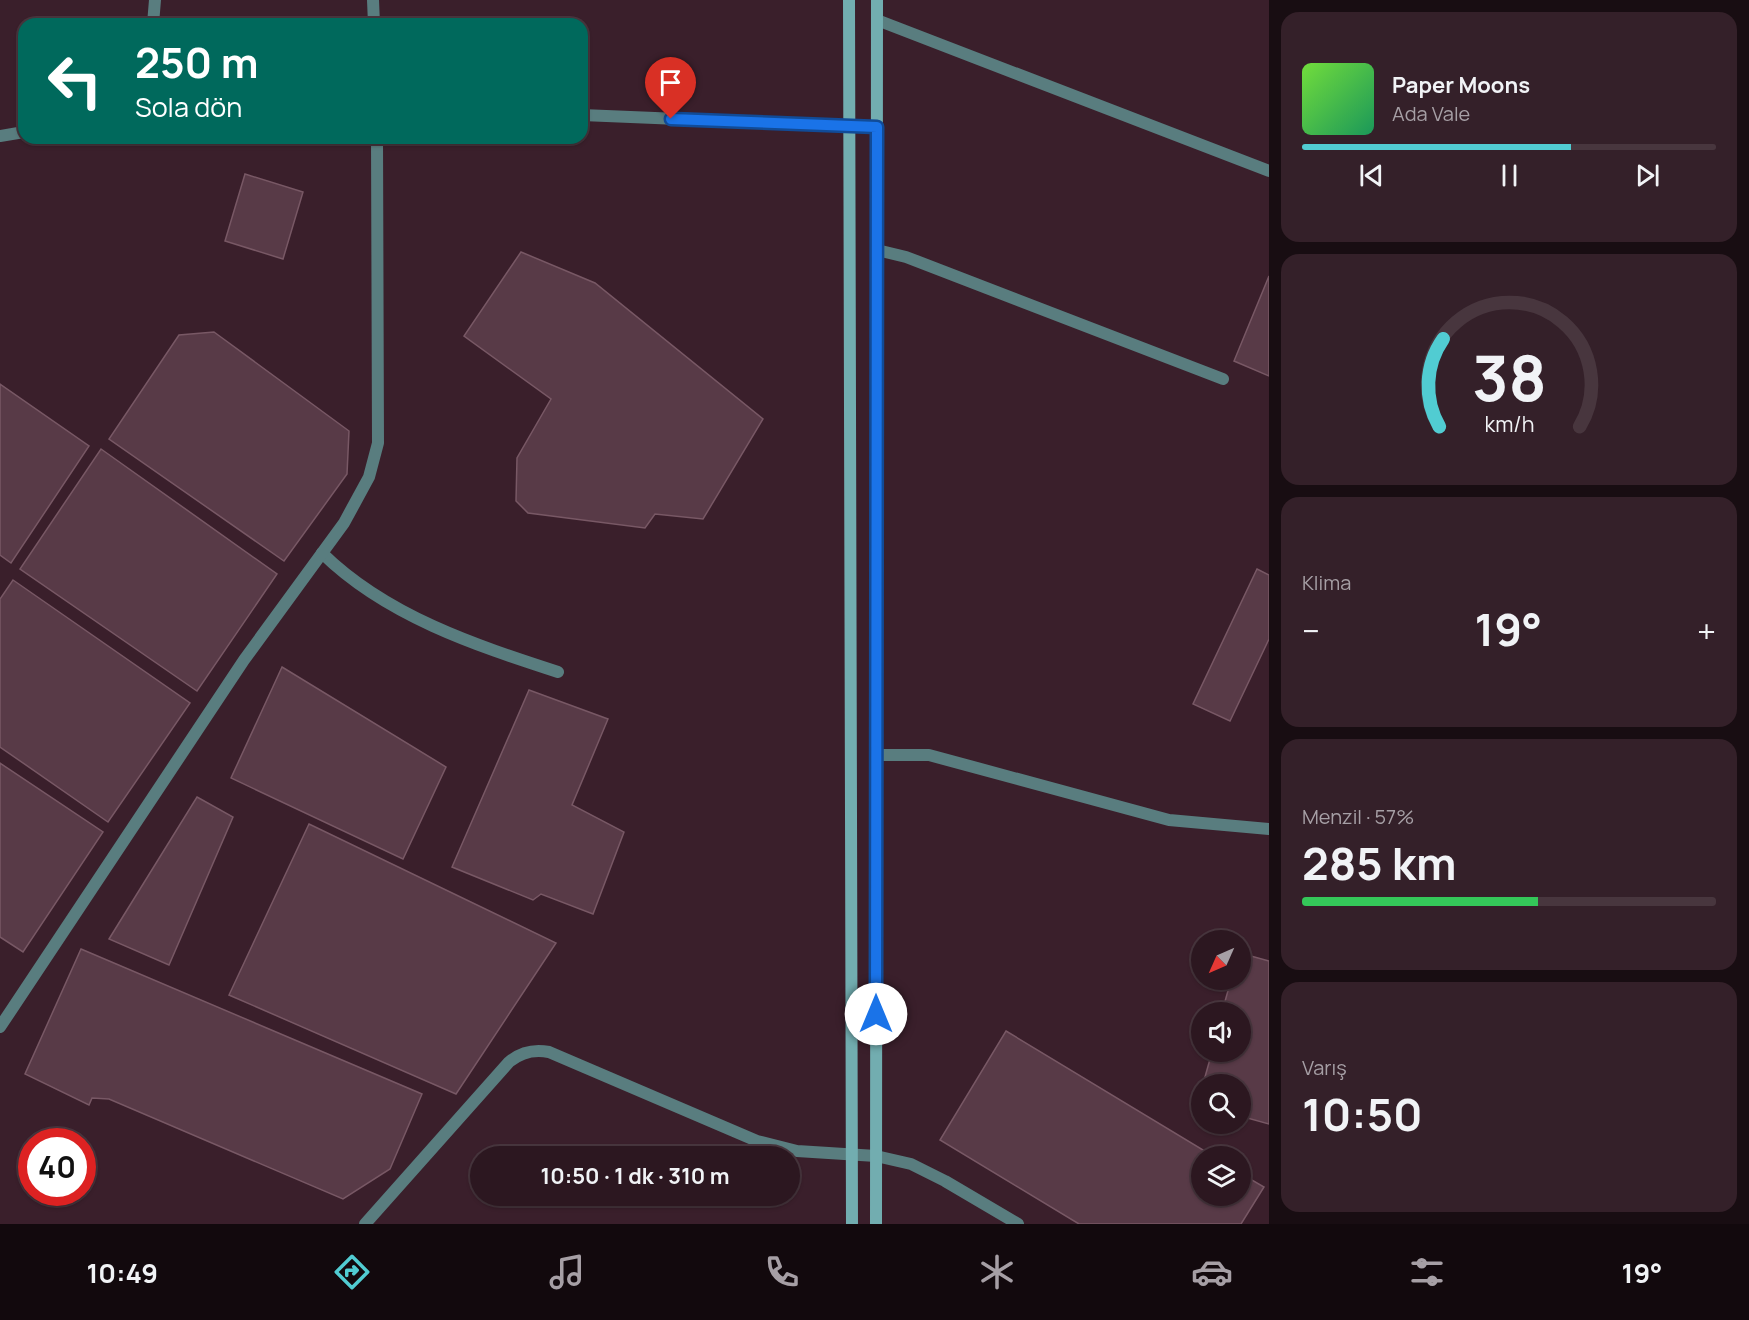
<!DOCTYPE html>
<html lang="tr">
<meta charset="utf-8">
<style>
body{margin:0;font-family:Manrope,sans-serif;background:#342029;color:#f1f3f6;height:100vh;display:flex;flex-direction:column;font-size:22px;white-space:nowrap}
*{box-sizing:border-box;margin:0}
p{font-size:20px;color:#a69fa5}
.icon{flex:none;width:33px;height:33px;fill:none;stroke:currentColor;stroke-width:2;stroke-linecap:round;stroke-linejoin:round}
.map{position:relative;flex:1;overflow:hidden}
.panel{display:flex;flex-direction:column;gap:12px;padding:12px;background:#180d12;width:480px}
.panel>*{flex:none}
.hud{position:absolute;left:18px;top:18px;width:570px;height:126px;border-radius:18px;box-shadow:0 2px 4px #0004,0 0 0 2px #48363e;background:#00695c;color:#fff;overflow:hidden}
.needle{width:39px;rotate:225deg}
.tools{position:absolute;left:1191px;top:930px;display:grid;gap:12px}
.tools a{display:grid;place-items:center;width:60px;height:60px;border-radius:50%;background:#2c1720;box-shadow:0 2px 4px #0004,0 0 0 2px #48363e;font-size:30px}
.speed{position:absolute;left:18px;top:1128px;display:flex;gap:12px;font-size:30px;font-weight:700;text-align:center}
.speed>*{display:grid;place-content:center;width:78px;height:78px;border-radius:50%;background:#2c1720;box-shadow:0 2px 4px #0004,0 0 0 2px #48363e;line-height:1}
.speed .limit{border:9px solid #d22;background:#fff;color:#111}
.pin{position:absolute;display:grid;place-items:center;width:51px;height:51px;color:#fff;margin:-62px -26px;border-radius:50% 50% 50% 0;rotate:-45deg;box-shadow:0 0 6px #0007}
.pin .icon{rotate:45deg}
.me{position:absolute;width:66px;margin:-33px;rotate:0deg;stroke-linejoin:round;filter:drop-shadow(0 0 4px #0008)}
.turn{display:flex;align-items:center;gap:21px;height:126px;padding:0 18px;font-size:27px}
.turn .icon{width:78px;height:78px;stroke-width:2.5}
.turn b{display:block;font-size:42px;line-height:51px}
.big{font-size:45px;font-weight:700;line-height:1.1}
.panel .tile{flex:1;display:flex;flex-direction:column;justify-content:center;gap:9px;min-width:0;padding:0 21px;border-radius:18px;background:#342029}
.panel .dial{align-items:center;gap:0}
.dial svg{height:156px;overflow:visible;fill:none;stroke:#48363e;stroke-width:7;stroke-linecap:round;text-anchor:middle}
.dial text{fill:#f1f3f6;stroke:none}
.song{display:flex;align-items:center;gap:18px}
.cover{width:72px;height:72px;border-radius:9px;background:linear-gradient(135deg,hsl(100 70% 55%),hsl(150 70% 35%))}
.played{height:6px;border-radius:3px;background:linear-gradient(90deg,#51ccd2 65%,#48363e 65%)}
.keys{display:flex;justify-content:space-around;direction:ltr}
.heat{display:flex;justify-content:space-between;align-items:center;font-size:33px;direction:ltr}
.charge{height:9px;border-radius:4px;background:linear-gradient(90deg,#34c759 57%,#48363e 0)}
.trip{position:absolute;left:470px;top:1146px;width:330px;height:60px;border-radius:30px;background:#2c1720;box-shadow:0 2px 4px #0004,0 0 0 2px #48363e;font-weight:700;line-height:60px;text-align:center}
.tabs{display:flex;height:96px;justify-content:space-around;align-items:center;background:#12090d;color:#a69fa5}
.tabs .icon{width:42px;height:42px}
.tabs .on{color:#51ccd2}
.tabs b{font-size:27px;color:#f1f3f6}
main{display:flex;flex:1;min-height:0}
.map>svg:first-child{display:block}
.building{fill:#583a47;stroke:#785865;stroke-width:1.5}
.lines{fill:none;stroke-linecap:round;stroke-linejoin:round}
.lane{stroke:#597d7f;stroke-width:12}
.street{stroke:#597d7f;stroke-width:12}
.secondary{stroke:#72adb0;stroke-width:12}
.route-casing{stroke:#114b97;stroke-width:15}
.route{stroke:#1a73e8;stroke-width:10}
</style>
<main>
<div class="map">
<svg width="1269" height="1224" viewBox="0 0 1269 1224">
<rect width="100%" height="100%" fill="#3a1f2b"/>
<g class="building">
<polygon points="245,174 303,192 283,259 225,241"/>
<polygon points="521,252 595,283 763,419 703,519 655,514 645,528 528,513 516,501 517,458 551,399 464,336"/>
<polygon points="1269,276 1269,376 1234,361"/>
<polygon points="214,332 349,431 347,474 284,561 109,439 179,335"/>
<polygon points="0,384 89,446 11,563 0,555"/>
<polygon points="101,449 277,574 197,691 20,569"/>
<polygon points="1257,569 1269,575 1269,639 1230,721 1193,704"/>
<polygon points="13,580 190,703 108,822 0,747 0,599"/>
<polygon points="282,667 446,767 403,859 231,778"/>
<polygon points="529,690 608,719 572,805 624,832 593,914 541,894 533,900 452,867"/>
<polygon points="0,763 103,832 23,952 0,937"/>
<polygon points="197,797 233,817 169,965 109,939"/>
<polygon points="309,824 556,943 456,1094 229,995"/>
<polygon points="81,949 422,1094 390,1169 343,1199 109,1099 92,1098 89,1105 25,1074"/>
<polygon points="1240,953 1269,961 1269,1124 1240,1116 1240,1084 1203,1084 1212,1052 1240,1052 1240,1012 1222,1012 1231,980 1240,980"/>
<polygon points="1006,1031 1213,1156 1202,1156 1202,1196 1240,1196 1240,1173 1264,1187 1241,1224 1079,1224 940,1140"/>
</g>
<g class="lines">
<g class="lane">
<polyline points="877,250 906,257 1223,379"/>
<path d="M322 553C386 616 475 645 558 672"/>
<polyline points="876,755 929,755 1169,820 1269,829"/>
<path d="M365 1224 509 1062C521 1052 534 1049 549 1052L757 1141 797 1151 876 1156 911 1164 945 1181 1018 1224"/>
</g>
<g class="street">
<polyline points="373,0 374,24"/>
<polyline points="877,20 1269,171"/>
<polyline points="153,24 155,0"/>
<polyline points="582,115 849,126"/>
<polyline points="0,136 24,132"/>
<polyline points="0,1027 244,660 344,523 369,477 378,443 377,138"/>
</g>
<g class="secondary">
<polyline points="849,0 852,1224"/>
<polyline points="849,126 877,127"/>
<polyline points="876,1224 877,0"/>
</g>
</g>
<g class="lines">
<g class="route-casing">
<polyline id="route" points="671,119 877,127 876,1014"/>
</g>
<use href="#route" class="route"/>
</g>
</svg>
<div class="tools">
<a><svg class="needle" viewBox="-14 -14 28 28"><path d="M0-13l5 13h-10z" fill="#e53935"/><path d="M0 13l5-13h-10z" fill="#a69fa5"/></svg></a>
<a><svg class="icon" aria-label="sound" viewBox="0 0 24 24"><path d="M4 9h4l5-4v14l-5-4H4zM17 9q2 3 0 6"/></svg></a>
<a><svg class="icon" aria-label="search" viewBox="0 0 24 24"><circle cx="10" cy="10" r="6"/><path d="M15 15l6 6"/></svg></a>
<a><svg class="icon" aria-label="layers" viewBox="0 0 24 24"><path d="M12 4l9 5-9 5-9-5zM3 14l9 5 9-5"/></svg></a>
</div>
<div class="speed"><div class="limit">40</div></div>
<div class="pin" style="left:671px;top:119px;background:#d93025"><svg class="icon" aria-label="arrive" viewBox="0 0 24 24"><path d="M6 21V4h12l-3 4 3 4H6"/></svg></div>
<svg class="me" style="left:876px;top:1014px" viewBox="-20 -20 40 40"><circle r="19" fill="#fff"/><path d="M0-13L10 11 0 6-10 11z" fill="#1a73e8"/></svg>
<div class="trip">10:50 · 1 dk · 310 m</div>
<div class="hud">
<div class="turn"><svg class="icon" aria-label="left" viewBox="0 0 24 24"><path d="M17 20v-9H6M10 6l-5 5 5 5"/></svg><div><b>250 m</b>Sola dön</div></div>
</div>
</div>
<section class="panel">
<div class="tile">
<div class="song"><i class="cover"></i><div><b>Paper Moons</b><p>Ada Vale</p></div></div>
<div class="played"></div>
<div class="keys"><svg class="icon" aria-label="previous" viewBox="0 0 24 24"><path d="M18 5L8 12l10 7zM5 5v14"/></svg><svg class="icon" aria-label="pause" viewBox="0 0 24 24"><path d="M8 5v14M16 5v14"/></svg><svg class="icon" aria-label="next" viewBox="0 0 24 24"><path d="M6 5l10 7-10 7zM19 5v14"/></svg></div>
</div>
<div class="tile dial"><svg viewBox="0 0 100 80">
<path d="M14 69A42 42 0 1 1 86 69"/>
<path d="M14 69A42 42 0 0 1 16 24" stroke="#51ccd2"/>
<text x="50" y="56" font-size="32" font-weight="700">38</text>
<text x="50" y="72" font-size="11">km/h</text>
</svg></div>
<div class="tile"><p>Klima</p>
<div class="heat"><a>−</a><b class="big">19°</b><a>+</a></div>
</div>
<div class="tile"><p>Menzil · 57%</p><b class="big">285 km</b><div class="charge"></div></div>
<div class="tile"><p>Varış</p><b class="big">10:50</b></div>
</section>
</main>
<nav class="tabs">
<b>10:49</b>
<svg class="icon on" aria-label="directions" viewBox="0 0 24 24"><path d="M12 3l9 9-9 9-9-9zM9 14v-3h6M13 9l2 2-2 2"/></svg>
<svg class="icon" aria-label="music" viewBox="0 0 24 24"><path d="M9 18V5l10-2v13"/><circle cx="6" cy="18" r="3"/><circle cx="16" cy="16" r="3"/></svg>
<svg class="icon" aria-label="phone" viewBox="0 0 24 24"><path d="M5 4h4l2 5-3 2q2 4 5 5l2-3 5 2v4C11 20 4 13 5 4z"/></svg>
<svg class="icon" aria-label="climate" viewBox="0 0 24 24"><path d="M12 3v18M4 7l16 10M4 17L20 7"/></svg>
<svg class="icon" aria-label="car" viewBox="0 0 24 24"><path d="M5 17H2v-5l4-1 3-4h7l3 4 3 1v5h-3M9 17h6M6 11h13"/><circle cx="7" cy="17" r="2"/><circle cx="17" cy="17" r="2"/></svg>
<svg class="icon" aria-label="filters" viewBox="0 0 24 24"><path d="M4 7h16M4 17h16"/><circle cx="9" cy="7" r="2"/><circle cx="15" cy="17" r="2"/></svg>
<b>19°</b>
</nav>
